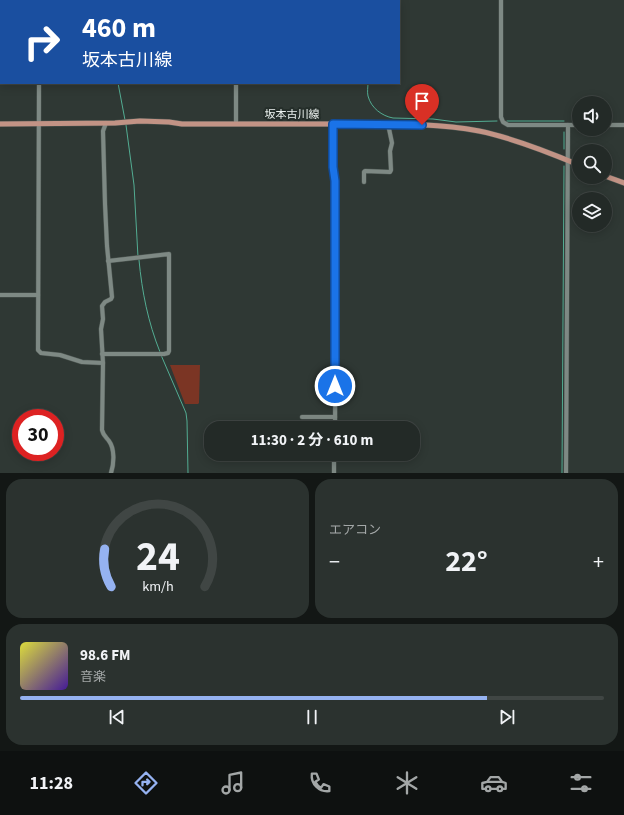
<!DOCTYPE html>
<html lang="ja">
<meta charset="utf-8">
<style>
body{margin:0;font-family:"Source Sans 3","Noto Sans JP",sans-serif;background:#2b322f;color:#f1f3f6;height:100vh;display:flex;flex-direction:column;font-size:15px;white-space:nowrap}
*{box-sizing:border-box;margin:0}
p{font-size:13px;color:#a3a7a7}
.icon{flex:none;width:22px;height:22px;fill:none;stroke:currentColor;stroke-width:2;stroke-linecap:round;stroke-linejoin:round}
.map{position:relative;height:473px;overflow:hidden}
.side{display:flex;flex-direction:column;gap:6px;padding:6px;background:#131715;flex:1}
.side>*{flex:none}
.hud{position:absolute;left:0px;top:0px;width:400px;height:84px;box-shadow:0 2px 10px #0003,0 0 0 1px #404644;background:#1a4fa0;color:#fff;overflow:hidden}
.tools{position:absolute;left:572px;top:96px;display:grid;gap:8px}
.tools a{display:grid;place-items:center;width:40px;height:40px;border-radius:50%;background:#232a27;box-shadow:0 2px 10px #0003,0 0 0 1px #404644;font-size:20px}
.speed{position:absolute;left:12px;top:409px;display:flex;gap:8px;font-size:20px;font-weight:700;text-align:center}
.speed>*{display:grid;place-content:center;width:52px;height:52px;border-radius:50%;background:#232a27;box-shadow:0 2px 10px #0003,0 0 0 1px #404644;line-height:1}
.speed .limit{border:6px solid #d22;background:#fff;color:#111}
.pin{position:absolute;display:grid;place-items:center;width:34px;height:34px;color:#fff;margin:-41px -17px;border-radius:50% 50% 50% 0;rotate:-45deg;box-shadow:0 0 4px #0007}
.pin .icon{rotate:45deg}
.me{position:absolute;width:44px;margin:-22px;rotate:0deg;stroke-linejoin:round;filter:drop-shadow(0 0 3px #0008)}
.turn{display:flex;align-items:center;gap:14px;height:84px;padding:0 16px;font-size:18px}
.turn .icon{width:52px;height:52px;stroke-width:2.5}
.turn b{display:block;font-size:28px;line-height:34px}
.big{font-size:30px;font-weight:700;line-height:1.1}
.side .widget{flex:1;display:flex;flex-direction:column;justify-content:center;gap:6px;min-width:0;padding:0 14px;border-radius:16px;background:#2b322f}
.side .dial{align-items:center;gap:0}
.dial svg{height:104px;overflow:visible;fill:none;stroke:#404644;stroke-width:7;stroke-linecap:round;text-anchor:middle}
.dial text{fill:#f1f3f6;stroke:none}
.song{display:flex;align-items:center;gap:12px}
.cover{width:48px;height:48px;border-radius:6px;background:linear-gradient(135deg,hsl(60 70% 55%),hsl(260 70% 35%))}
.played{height:4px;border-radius:2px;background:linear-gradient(90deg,#95b2f1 80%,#404644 80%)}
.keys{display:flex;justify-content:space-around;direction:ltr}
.heat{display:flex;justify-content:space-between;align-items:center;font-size:22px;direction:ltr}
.side .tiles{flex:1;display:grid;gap:6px;grid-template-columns:1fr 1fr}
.widget:last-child{grid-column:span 2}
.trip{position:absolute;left:204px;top:421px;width:216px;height:40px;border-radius:16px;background:#232a27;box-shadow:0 2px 10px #0003,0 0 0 1px #404644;font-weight:700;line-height:40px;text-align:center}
.menu{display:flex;height:64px;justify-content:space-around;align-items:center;background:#0e1110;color:#a3a7a7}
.menu .icon{width:28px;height:28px}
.menu .active{color:#95b2f1}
.menu b{font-size:18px;color:#f1f3f6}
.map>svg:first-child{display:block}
.green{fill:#7b3524}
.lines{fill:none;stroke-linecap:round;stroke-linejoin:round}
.stream{stroke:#53ad93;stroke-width:1}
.minor-casing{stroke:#4e5753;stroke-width:5}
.major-casing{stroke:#4e5753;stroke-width:6}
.minor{stroke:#7e8984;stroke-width:4}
.major{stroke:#c29385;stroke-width:5}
.route-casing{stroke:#114b97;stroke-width:10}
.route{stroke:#1a73e8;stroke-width:7}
.labels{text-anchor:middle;stroke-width:4;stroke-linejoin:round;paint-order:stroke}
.street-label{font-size:11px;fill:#ecf2ef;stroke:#252e2a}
</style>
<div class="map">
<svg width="624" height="473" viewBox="0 0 624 473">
<rect width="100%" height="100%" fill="#2f3834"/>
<polygon class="green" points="170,365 200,365 199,403 198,404 185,404"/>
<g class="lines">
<g class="stream">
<polyline points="99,0 100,1"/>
<polyline points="368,1 368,0"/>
<polyline points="118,83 125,120"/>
<path d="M368 83C368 87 367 92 368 96 371 108 382 116 393 118L433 119 456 122 497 121"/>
<polyline points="507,121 564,121"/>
<polyline points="126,125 134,185 138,257"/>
<polyline points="564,132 564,149"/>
<path d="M139 260C142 292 148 322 160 352"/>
<polyline points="161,355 186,413 187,421 188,473"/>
<polyline points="562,473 564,166"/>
</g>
<g class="minor-casing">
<g id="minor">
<polyline points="501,0 501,117 503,122 508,125 579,125"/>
<polyline points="39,1 39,0"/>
<polyline points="237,1 237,0"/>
<polyline points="39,83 38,350 41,353 60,355 82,362 103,363"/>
<path d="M106 123 103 131 105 204 107 246 112 297 111 299 105 302 102 306 103 319 101 329 103 363 102 430C103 435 106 437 109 441 115 449 114 464 111 473"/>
<polyline points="236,124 236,83"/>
<polyline points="333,124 333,167 335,181 336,277 335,428"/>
<polyline points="605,125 624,125"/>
<polyline points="364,182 364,172 365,171 390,172 391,170 390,151 392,143 388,124"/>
<polyline points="0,295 38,295"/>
<polyline points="102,354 164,354 168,353 169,351 169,254 108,261"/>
<polyline points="302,417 335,417"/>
<polyline points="334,473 334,454"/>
<polyline points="566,473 568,125"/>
</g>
</g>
<g class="major-casing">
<g id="major">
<path d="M0 124 115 123 140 121 169 122 182 124H197C248 124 300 124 352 124 394 124 437 123 479 131 513 138 546 151 579 165"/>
<polyline points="605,176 624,183"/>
</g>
</g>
<use href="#minor" class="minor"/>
<use href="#major" class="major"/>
</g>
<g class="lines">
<g class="route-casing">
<polyline id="route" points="335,386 335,181 333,167 333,124 422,125"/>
</g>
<use href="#route" class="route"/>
</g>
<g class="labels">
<g class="street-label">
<text x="292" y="118">坂本古川線</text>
</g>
</g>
</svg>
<div class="tools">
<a><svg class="icon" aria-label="sound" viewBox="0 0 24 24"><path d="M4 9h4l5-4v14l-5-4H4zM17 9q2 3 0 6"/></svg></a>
<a><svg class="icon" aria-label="search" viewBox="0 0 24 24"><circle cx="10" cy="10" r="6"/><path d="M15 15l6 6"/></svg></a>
<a><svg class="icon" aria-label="layers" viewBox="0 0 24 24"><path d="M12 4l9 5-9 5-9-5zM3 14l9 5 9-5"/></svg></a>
</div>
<div class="speed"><div class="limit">30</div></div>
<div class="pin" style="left:422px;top:125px;background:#d93025"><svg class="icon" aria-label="arrive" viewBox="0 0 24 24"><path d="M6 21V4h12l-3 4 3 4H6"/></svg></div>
<svg class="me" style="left:335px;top:386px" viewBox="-20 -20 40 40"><circle r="17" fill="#1a73e8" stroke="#fff" stroke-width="3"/><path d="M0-11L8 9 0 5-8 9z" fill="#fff"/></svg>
<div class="trip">11:30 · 2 分 · 610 m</div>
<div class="hud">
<div class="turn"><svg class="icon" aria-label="right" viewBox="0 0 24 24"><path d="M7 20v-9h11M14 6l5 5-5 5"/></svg><div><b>460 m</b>坂本古川線</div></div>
</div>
</div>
<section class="side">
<div class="tiles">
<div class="widget dial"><svg viewBox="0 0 100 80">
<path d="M14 69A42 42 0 1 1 86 69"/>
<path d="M14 69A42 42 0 0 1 9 40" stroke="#95b2f1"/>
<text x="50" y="56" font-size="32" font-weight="700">24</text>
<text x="50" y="72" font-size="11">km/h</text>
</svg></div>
<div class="widget"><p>エアコン</p>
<div class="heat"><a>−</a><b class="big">22°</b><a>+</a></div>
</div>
<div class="widget">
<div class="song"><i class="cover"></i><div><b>98.6 FM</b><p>音楽</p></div></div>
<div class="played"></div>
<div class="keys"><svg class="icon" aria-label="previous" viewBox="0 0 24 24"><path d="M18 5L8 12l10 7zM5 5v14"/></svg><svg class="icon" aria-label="pause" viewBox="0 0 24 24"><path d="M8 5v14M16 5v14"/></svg><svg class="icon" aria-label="next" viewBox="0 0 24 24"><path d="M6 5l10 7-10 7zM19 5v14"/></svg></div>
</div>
</div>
</section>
<nav class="menu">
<b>11:28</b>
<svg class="icon active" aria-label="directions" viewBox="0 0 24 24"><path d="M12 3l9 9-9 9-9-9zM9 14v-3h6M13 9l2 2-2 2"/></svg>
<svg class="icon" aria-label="music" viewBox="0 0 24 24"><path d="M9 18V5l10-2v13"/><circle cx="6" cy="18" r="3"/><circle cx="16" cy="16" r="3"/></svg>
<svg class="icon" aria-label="phone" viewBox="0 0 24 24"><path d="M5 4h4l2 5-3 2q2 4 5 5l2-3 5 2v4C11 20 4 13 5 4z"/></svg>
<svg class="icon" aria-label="climate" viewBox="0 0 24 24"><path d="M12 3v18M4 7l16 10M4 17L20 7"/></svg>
<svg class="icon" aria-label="car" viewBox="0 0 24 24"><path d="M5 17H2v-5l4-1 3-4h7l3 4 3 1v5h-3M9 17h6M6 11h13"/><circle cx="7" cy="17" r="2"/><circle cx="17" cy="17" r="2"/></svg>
<svg class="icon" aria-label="filters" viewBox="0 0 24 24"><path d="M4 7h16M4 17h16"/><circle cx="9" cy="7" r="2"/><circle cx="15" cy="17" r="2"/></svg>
</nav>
